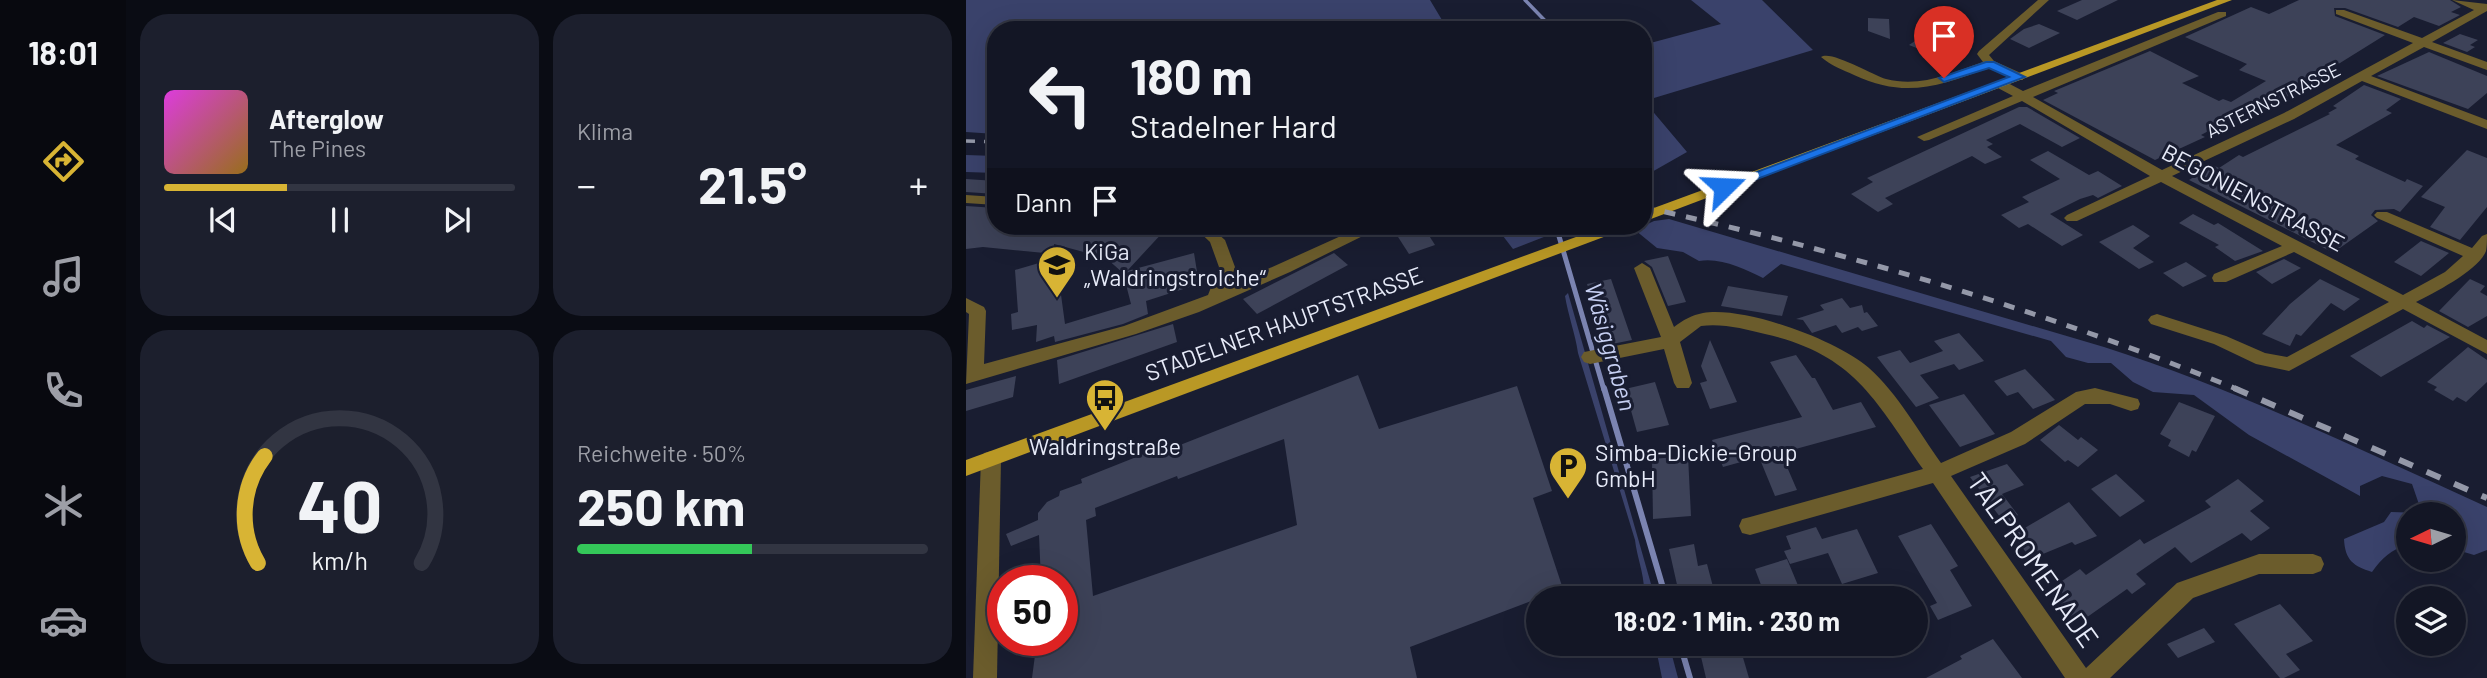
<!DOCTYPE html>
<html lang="de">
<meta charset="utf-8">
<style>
body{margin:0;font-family:Barlow,sans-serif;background:#1c1f2d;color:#f1f3f6;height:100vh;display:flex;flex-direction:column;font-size:26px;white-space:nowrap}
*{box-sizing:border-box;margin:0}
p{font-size:23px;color:#9d9fa7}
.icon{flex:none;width:38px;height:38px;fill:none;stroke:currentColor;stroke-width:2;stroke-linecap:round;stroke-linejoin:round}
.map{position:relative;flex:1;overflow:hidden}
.details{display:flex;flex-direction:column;gap:14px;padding:14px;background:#0a0c14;width:840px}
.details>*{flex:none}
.banner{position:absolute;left:21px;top:21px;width:665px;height:214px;border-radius:28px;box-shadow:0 7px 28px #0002,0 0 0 2px #323542;background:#131625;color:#f1f3f6;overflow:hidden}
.needle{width:46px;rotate:265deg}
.controls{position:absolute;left:1430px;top:502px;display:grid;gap:14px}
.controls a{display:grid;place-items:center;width:70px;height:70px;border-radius:50%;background:#131625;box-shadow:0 7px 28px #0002,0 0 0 2px #323542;font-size:35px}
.speed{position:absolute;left:21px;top:565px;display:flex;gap:14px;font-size:35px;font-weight:700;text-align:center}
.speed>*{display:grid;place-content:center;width:91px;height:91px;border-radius:50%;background:#131625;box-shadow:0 7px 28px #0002,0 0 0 2px #323542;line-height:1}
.speed .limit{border:10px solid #d22;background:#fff;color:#111}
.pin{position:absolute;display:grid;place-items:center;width:60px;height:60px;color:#fff;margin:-72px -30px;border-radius:50% 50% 50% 0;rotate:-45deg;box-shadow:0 0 7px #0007}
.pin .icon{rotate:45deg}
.me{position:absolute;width:77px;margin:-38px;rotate:69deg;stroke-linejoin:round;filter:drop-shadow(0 0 5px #0008)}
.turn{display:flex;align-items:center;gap:24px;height:147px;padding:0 28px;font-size:32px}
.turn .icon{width:91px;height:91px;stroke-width:2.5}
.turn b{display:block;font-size:49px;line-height:60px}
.then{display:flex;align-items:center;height:66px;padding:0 28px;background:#0003;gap:14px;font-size:26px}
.big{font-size:52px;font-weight:700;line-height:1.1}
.details .tile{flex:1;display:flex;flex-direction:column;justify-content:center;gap:10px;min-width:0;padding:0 24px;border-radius:28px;background:#1c1f2d}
.details .dial{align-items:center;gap:0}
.dial svg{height:182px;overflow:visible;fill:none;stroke:#323542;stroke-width:7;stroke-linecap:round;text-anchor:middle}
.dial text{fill:#f1f3f6;stroke:none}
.song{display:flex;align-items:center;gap:21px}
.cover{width:84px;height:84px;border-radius:10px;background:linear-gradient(135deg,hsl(300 70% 55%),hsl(40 70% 35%))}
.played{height:7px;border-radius:4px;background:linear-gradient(90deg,#d8b434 35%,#323542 35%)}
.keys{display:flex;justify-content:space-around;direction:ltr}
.heat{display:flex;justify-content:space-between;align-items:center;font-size:38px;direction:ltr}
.charge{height:10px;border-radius:5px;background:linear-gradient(90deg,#34c759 50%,#323542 0)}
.details .tiles{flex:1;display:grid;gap:14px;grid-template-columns:repeat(2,1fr)}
.trip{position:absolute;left:560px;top:586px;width:402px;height:70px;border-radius:35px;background:#131625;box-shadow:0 7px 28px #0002,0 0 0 2px #323542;font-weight:700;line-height:70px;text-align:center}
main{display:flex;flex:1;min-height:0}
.tabs{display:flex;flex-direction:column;width:126px;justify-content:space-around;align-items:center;background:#08090f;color:#9d9fa7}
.tabs .icon{width:49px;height:49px}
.tabs .selected{color:#d8b434}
.tabs b{font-size:32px;color:#f1f3f6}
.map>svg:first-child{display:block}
.green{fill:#3a426b}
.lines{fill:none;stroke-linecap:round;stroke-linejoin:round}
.stream-far2{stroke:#7b84b1;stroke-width:3.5}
.stream-far1{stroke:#7b84b1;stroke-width:5}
.stream{stroke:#7b84b1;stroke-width:6}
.building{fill:#3d4258;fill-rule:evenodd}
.minor{fill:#6b5c2c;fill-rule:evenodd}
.major{fill:#b99825;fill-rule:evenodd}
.rail-far2{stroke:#9498a8;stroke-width:3.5;stroke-dasharray:9 9;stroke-linecap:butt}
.rail-far1{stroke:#9498a8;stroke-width:5;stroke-dasharray:11 11;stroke-linecap:butt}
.rail{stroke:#9498a8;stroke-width:6;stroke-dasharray:15 15;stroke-linecap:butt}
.route{fill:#1a73e8;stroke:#114b97;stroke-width:2}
.labels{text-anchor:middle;stroke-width:6;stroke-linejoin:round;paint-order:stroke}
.far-street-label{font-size:19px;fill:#e7ebf9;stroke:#191d31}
.street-label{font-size:23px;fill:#e7ebf9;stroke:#191d31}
.poi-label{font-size:23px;fill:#e7ebf9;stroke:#191d31;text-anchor:start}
.water-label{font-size:24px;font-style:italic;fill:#c6cff2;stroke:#191d31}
.near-street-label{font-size:28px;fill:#e7ebf9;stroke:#191d31}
</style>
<main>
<nav class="tabs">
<b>18:01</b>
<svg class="icon selected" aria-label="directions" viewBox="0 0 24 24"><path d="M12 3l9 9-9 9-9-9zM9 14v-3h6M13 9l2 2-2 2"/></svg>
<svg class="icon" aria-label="music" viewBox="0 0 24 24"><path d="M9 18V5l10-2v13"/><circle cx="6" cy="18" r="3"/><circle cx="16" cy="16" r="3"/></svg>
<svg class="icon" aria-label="phone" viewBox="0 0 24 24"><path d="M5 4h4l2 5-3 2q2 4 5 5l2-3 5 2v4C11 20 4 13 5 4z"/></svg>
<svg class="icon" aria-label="climate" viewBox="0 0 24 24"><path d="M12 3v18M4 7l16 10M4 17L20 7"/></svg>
<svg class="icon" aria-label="car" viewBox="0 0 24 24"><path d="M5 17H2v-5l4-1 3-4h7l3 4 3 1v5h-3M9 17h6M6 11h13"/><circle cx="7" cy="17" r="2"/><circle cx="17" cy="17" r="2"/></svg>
</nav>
<section class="details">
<div class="tiles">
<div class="tile">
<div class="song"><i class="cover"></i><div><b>Afterglow</b><p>The Pines</p></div></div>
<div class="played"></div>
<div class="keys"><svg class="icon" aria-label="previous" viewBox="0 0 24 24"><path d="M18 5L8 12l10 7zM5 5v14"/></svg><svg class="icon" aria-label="pause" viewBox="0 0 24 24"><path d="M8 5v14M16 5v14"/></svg><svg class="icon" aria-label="next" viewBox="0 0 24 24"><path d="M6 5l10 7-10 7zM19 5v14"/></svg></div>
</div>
<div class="tile"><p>Klima</p>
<div class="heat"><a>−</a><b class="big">21.5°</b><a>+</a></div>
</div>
<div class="tile dial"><svg viewBox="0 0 100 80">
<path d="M14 69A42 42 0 1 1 86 69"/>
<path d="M14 69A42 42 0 0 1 17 22" stroke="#d8b434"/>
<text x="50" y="56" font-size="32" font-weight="700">40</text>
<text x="50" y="72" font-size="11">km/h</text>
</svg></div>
<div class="tile"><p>Reichweite · 50%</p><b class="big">250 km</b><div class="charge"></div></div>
</div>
</section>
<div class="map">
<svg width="1521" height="678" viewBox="0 0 1521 678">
<rect width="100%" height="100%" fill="#191d31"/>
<g class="green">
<polygon points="0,0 464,0 482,30 30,30 30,134 0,132"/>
<polygon points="725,0 796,0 847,50 678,101 721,152 677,177 677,45 755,24"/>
<polygon points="0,155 30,156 30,173 0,172"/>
<path d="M703 219 1138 347C1270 389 1395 450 1521 507V550L1508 555 1488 549V514H1442V544C1425 550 1416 558 1406 572 1387 566 1379 560 1378 539L1418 522 1425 512 1456 513 1446 484 1416 476 1394 486V496L1283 435 1228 395 1187 392 1167 382 1145 363H1122L1100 357 1085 341 815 264 797 278C779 269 754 257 733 261L717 252 691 248 669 230 688 221Z"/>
<polygon points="547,226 606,226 547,249 537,236"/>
<path d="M602 293 689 598H677C681 581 671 559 669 540L612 353C609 333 602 315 599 296Z"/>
<polygon points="689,644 703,644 712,678 696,678"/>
</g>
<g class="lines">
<polyline class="stream-far2" points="559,0 588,30"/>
<polyline class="stream-far1" points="590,226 638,390"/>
<g class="stream">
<polyline points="638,388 700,598"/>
<polyline points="714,644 724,678"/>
</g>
</g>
<g class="building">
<polygon points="1116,0 1152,0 1111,20 1091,11"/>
<polygon points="1333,0 1484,0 1495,7 1485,12 1494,15 1473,26 1448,17 1432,27 1379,8 1368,8 1369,16 1419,35 1374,63 1327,86 1335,89 1296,111 1291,109 1276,113 1235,135 1239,137 1189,160 1077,100 1092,93 1088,91 1184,51 1233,76 1216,83 1253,101 1257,99 1265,102 1300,81 1273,70 1281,64 1219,37 1285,7 1303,14"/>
<polygon points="902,18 923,19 924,39 902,31"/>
<polygon points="1073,24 1094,33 1063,48 1044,39 1058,29"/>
<polygon points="961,33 979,39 961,52 943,45"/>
<polygon points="1494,34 1512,40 1504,45 1509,47 1501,52 1477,43"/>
<polygon points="1463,52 1521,76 1521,93 1502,109 1411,76"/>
<polygon points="1398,85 1435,99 1420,110 1426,113 1370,145 1393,156 1389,159 1439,182 1441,179 1457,186 1434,212 1428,209 1409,210 1405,215 1412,221 1371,250 1366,252 1223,180 1247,165 1253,168 1273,155 1277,157 1364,114 1362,113 1371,108 1367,106"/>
<polygon points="1053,107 1061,107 1114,138 1096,147 1054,124 1020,140 1027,144 1021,147 1036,157 1019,164 1006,156 919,198 927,204 912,212 885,194 907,182 901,178"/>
<polygon points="1501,150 1521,158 1521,207 1494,240 1464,227 1479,207 1455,197"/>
<polygon points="1082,151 1123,175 1132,171 1156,186 1132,198 1127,195 1114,199 1084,214 1117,235 1096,246 1062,224 1053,228 1035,215 1063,202 1056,197 1094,179 1064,160"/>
<polygon points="0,179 30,181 30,194 0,192"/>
<polygon points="0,206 30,208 30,226 146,226 199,230 161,271 228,253 233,284 180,301 182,314 157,324 89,342 88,336 70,342 71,325 46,330 45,314 52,312 49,270 90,258 99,324 165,304 157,273 140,258 88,244 89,254 17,247 0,249"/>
<polygon points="1227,214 1248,225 1252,223 1297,251 1269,261 1249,247 1253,245 1213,223"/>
<polygon points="1167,225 1184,236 1167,248 1188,262 1173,269 1133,242"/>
<polygon points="425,226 457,226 469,245 443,254"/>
<polygon points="1455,241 1483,253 1455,276 1428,262"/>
<polygon points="368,253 382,265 291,314 277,299"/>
<polygon points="702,256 720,302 702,306 686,267 678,261"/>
<polygon points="1318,259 1335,268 1306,284 1290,272"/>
<polygon points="1220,262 1241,276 1217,287 1197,273"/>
<polygon points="645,279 666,340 641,345 621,284"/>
<polygon points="1354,279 1394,299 1378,311 1365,303 1335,336 1330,334 1324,346 1296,334 1324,304"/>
<polygon points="1504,279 1519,286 1514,292 1521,296 1521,316 1502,327 1473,311"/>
<polygon points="762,286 822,296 816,316 755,306"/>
<polygon points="876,298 884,308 896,305 898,313 901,312 912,326 896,331 892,327 876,333 870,325 846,333 837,320 830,319 858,310 854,305"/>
<polygon points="1446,321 1458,328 1461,325 1484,337 1415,377 1384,356"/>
<polygon points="207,324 211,342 93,384 91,360"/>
<polygon points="993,333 1018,361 993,370 988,364 954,375 973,398 950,407 911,357 934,350 944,363 977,351 968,341"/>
<polygon points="744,340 771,402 744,409 734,383 741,381 735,366"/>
<polygon points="1502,347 1521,360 1521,382 1500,402 1491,397 1487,401 1468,390 1471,387 1461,382"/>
<polygon points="830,355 846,378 849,378 867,410 895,402 910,427 815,453 831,490 809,496 793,457 757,467 746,440 836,417 804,362"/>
<polygon points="1059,369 1089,400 1067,409 1052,392 1041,396 1028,381"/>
<path d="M392 375 413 429 551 386 586 491 567 498 597 589 444 647 451 678H66L71 640H96V581H75L73 535 45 546 40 534 72 520V513L81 502 93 496 94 491 116 483 115 479 208 442 209 447ZM318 439 331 525 127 596 120 520 130 516 129 508 211 476 212 479Z"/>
<polygon points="50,376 47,397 0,411 0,390"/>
<polygon points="689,382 703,425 671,432 659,389"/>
<polygon points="998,394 1029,434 994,447 963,405"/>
<polygon points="1213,402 1249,416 1230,452 1226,450 1223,457 1202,446 1205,440 1194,434"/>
<polygon points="1093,425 1112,440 1115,437 1132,450 1112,467 1102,460 1099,462 1074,440"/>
<polygon points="722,456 725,516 687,519 686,459"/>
<polygon points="1041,464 1058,485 1036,494 1052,515 1040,525 1004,477"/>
<polygon points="1150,474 1179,501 1154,517 1125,489"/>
<polygon points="1272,479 1298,501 1284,511 1304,528 1285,541 1276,533 1225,563 1209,547 1170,574 1180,584 1166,594 1161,589 1117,620 1111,613 1102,618 1088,603 1096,598 1087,587 1114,569 1120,575 1174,539 1178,544 1245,507 1239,501"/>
<polygon points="1103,502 1131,536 1109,545 1106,542 1065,559 1047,535"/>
<polygon points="965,524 992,566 984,570 1006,606 972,620 964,606 971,603 932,536"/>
<polygon points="850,527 856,539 891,529 912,573 876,584 862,553 824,564 818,551 825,549 820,536"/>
<polygon points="728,544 732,566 741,564 750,598 714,598 703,549"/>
<polygon points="821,559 836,595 826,598 800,598 789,569"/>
<polygon points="1314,604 1347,641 1320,654 1334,670 1318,678 1314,678 1268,624"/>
<polygon points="1238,628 1249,642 1212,658 1201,644"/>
<polygon points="1027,639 1056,678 960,678 996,659 994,656"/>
<polygon points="732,644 773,644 783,678 740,678"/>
</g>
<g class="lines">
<g class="minor">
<path d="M1072 0H1083L1023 55 1028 61 1057 74V80H1049L1023 68C972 86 940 99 888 75 877 70 864 65 855 57 865 50 906 75 920 79 955 88 985 73 1017 62L1011 54 1013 51Z"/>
<path d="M1486 0 1521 4V11L1466 42 1521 62V70L1458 47 1405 76 1521 120V129L1396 81 1328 119 1206 176 1437 295 1479 272 1497 256 1411 218 1408 215 1411 212H1421L1506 248 1516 236 1521 234C1521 239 1521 247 1520 251 1513 270 1468 293 1450 302L1521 340V354L1437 309 1323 371 1290 364 1248 344 1185 324 1182 320 1185 316 1191 314 1260 336 1299 353 1321 357 1423 302 1328 252 1260 282H1248L1246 278 1248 274 1316 246 1195 182 1111 221H1101L1098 218 1101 215 1184 176 1056 101 963 140 958 141 951 137 1047 96 1030 87V81H1038L1057 91 1252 12H1260V16L1067 97 1196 170 1318 113 1447 43 1370 14V10H1378L1456 38 1508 10Z"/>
<polygon points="0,195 30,197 30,205 0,203"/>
<polygon points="227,226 243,226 259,240 269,267 262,287 397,226 417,226 324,272 233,312 170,334 0,384 3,314 0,312 0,298 18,307 20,311 18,364 158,326 242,295 253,267 244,242"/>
<path d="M676 263 684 268 708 327C717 320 726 315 737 313 779 306 871 340 903 368 932 394 953 432 975 463L1045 432 1110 392 1129 388 1172 399 1174 404 1172 409 1165 411 1144 404H1119L1059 444 985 476 1120 668 1211 583 1293 554H1347L1355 557 1358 564 1355 571 1347 574H1293L1227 598 1144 678H1099L967 483 784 535 776 533 773 526 776 519 784 517 957 469C909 400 888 354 799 334 779 329 756 323 735 326L714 342 726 383 723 388H711L708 383 698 349 624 364 618 362 615 357 618 352 695 337 668 268Z"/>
<polygon points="25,451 32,453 35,459 31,678 7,678 15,459 18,453"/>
</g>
<g class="major">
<polygon points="1251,0 1266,0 677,222 677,212"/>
<polygon points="640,226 662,226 659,229 0,476 0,460"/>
</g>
<polyline class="rail-far2" points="0,141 30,142"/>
<path class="rail-far1" d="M677 207C881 252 1079 311 1273 390"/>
<polyline class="rail" points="1268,388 1521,498"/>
</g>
<polygon class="route" points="1020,62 1028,62 1059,77 762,190 758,191 751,187 1043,77 1023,68 978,82 973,78"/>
<defs>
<g id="school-pin" transform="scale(2.0125)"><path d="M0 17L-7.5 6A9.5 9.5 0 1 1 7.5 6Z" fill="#d8b434" stroke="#191d31"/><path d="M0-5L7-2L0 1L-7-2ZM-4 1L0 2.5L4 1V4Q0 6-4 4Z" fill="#111"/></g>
<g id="bus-pin" transform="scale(2.0125)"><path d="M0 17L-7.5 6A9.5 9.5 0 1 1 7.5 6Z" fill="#d8b434" stroke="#191d31"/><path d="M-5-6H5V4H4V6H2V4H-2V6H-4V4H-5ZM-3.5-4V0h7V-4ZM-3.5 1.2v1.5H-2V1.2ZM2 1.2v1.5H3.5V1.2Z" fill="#111"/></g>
<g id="parking-pin" transform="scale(2.0125)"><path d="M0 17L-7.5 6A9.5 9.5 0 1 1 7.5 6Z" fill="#d8b434" stroke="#191d31"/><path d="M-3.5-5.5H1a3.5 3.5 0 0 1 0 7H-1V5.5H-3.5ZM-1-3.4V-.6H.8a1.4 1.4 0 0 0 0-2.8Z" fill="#111"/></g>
</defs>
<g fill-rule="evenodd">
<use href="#school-pin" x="91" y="265"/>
<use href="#bus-pin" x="139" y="398"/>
<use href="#parking-pin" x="602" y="466"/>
</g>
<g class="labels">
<g class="far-street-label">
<text transform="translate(1307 100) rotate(-26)" y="7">ASTERNSTRASSE</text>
</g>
<g class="street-label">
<text transform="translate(1287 198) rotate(28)" y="8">BEGONIENSTRASSE</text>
<text transform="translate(318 324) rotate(-20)" y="8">STADELNER HAUPTSTRASSE</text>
</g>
<g class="poi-label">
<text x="118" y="260">KiGa<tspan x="118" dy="26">„Waldringstrolche“</tspan></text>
<text x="139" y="455" text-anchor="middle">Waldringstraße</text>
<text x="629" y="461">Simba-Dickie-Group<tspan x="629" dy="26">GmbH</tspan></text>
</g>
<g class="water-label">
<text transform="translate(644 347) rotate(74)" y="8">Wäsiggraben</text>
</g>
<g class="near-street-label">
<text transform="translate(1067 560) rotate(55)" y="10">TALPROMENADE</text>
</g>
</g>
</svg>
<div class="controls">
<a><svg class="needle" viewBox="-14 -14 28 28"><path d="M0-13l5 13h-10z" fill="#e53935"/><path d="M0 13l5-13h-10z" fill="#9d9fa7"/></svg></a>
<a><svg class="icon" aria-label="layers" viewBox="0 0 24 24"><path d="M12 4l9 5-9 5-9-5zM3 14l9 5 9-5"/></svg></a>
</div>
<div class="speed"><div class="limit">50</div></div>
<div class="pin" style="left:978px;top:78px;background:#d93025"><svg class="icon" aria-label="arrive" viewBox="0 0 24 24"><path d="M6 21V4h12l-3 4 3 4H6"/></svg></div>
<svg class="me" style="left:758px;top:187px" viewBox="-20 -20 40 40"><path d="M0-17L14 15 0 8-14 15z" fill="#1a73e8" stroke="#fff" stroke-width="4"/></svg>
<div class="trip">18:02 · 1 Min. · 230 m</div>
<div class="banner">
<div class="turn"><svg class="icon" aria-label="left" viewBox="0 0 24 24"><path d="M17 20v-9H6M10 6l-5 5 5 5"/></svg><div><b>180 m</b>Stadelner Hard</div></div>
<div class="then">Dann<svg class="icon" aria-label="arrive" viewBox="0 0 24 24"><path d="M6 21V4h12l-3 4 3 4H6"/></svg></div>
</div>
</div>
</main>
